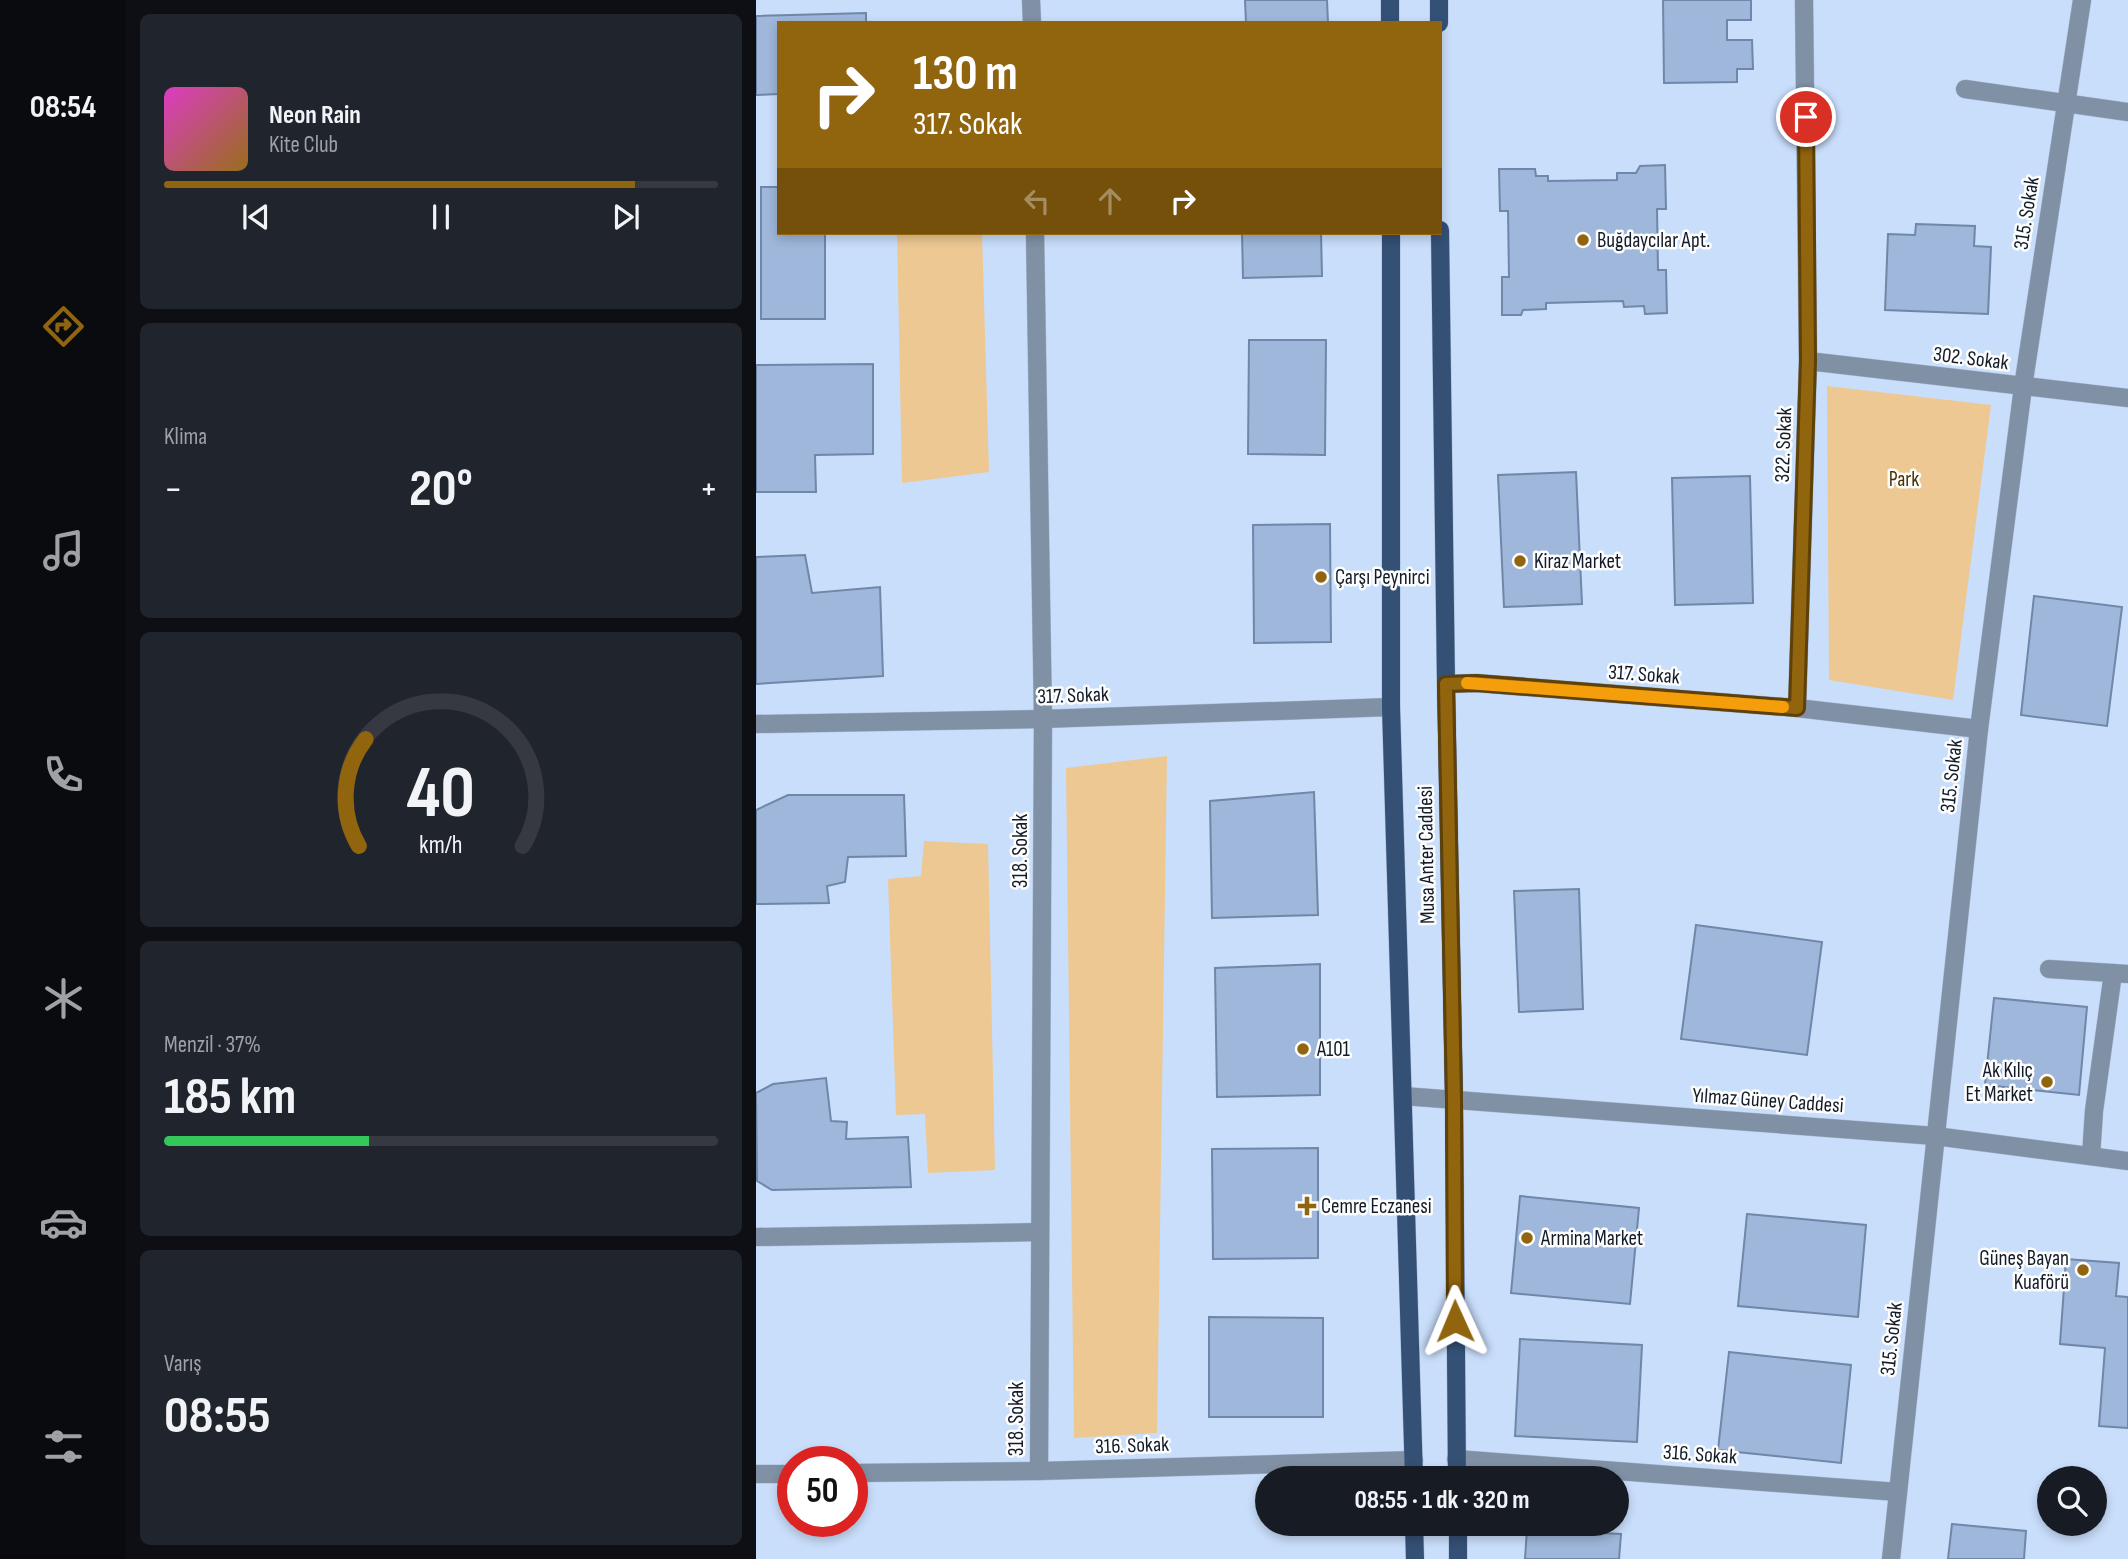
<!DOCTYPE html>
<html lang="tr">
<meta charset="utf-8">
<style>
body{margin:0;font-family:"Sofia Sans Condensed",sans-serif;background:#20242c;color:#f1f3f6;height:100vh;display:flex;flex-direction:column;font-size:26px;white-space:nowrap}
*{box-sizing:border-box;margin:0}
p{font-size:23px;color:#9ea1a6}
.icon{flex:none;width:38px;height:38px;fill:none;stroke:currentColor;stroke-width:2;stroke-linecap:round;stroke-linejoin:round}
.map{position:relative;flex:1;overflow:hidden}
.side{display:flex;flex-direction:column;gap:14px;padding:14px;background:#0d0f14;width:630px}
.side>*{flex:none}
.hud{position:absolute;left:21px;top:21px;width:665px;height:214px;border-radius:0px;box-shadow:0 4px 10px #0003;background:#91640e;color:#fff;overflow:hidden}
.tools{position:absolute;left:1281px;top:1466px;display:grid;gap:14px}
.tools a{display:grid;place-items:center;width:70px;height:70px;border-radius:50%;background:#171b24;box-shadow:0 4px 10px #0003;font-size:35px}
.speed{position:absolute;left:21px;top:1446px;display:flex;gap:14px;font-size:35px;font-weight:700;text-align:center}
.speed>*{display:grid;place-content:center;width:91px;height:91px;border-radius:50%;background:#171b24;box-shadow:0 4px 10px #0003;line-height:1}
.speed .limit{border:10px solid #d22;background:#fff;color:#111}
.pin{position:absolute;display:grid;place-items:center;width:60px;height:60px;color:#fff;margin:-30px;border:4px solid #fff;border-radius:50%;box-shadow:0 2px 7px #0007}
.me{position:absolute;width:77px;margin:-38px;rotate:359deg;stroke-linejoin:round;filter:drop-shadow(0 0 5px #0008)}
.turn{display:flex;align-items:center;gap:24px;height:147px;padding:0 21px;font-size:32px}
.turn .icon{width:91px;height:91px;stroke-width:2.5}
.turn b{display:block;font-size:49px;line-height:60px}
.lanes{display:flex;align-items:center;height:66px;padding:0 21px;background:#0003;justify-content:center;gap:35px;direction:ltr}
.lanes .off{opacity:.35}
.big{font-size:52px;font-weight:700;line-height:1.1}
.side .tile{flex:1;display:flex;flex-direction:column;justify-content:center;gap:10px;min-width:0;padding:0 24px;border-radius:10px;background:#20242c}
.side .dial{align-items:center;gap:0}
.dial svg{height:182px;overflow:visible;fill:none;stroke:#363941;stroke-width:7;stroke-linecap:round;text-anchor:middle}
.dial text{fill:#f1f3f6;stroke:none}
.song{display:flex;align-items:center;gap:21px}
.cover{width:84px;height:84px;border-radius:10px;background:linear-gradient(135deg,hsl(310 70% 55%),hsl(40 70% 35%))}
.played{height:7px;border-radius:4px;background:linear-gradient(90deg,#91640e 85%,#363941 85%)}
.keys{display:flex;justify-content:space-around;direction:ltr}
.heat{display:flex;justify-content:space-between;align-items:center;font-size:38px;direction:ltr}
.charge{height:10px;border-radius:5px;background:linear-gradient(90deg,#34c759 37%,#363941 0)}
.trip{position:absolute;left:499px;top:1466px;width:374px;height:70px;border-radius:35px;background:#171b24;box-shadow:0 4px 10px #0003;font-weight:700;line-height:70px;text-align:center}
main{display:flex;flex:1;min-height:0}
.tab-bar{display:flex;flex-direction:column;width:126px;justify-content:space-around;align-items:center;background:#090b0e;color:#9ea1a6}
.tab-bar .icon{width:49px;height:49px}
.tab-bar .selected{color:#91640e}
.tab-bar b{font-size:32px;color:#f1f3f6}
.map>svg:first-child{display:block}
.green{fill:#edc892}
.building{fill:#9eb7da;stroke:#6f87a8;stroke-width:2}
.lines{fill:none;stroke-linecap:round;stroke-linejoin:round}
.minor-casing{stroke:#a8bbd5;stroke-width:19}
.major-casing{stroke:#a8bbd5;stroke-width:19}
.minor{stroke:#8090a5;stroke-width:18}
.major{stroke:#345075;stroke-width:18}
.route-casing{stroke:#5e4109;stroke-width:18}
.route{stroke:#91640e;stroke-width:12}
.slow{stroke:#f59e0b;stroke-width:12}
.poi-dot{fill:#91640e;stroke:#fdfdfd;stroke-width:2.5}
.labels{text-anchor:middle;stroke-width:5;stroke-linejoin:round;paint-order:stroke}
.street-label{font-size:21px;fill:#121b28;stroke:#fdfdfd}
.poi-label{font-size:21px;fill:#121b28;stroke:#fdfdfd;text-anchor:start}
.park-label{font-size:21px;fill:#493001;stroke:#fdfdfd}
</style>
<main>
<nav class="tab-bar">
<b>08:54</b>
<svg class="icon selected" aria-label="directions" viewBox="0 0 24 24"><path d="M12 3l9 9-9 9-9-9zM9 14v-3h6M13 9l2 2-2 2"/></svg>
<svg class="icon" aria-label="music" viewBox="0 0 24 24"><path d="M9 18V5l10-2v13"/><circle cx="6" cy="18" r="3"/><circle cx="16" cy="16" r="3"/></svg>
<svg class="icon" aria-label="phone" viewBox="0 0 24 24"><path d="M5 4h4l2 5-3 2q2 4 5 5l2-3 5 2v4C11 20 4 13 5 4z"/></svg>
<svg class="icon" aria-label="climate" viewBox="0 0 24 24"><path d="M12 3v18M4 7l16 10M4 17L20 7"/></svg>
<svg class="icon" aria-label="car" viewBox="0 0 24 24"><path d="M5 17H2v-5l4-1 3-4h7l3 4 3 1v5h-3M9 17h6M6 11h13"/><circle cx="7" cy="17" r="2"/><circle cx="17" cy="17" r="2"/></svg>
<svg class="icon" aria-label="filters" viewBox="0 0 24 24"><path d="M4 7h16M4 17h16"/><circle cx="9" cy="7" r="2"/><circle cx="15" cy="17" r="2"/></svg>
</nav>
<section class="side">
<div class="tile">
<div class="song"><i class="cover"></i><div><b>Neon Rain</b><p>Kite Club</p></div></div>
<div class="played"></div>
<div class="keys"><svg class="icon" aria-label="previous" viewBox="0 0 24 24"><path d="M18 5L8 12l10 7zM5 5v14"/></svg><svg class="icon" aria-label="pause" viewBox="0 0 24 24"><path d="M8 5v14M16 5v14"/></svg><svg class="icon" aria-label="next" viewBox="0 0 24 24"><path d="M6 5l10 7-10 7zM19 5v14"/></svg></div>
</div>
<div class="tile"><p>Klima</p>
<div class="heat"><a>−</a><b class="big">20°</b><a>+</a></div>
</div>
<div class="tile dial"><svg viewBox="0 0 100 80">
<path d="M14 69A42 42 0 1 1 86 69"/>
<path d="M14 69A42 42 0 0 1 17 22" stroke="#91640e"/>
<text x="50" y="56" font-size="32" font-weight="700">40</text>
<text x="50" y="72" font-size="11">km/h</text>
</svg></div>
<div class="tile"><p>Menzil · 37%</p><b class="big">185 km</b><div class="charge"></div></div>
<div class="tile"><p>Varış</p><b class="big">08:55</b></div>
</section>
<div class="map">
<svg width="1372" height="1559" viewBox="0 0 1372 1559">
<rect width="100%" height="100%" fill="#c9defb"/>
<g class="green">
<polygon points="141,233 226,233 233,472 146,483"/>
<polygon points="1071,386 1235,405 1197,700 1073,680"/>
<polygon points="411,756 401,1433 318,1438 310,768"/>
<polygon points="168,841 232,844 239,1170 172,1173 169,1114 140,1115 132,879 165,876"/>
</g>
<g class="building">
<polygon points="489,0 571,0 572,23 490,23"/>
<polygon points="907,0 995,0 995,20 971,20 971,40 996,40 997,69 981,69 981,82 908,83"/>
<polygon points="110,13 110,23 23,23 23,94 0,95 0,16"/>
<polygon points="909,165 910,209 901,209 902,270 910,270 911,313 889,314 888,306 868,307 867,301 790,303 790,309 767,310 765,315 746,315 746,277 753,277 752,211 744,211 743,169 779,169 780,176 792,176 792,181 861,180 861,173 880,173 884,166"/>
<polygon points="5,187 23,187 23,233 69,233 69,319 5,319"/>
<polygon points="1160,224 1219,226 1218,246 1235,247 1232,314 1129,310 1132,234 1159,235"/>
<polygon points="486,233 565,233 566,276 487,278"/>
<polygon points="493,340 570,340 569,455 492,454"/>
<polygon points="117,364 117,454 59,455 60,492 0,492 0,365"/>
<polygon points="820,472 826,604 748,607 742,475"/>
<polygon points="994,476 997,603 919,605 916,478"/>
<polygon points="574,524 575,642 498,643 497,525"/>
<polygon points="49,555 56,593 124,587 127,676 0,684 0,557"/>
<polygon points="1278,596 1366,607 1351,726 1265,715"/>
<polygon points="558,792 562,915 456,918 454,801"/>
<polygon points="32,795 148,795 150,856 92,857 89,882 71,886 73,903 0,904 0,810"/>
<polygon points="823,889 827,1009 763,1012 758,891"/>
<polygon points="940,925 1066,942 1051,1055 925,1039"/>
<polygon points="564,964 564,1095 461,1097 459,968"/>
<polygon points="1238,998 1331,1007 1323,1095 1229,1085"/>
<polygon points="70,1078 75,1121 91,1122 90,1139 152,1137 155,1187 16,1190 1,1181 0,1093 17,1084"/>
<polygon points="562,1148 562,1258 457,1259 456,1149"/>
<polygon points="764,1196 883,1208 874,1304 755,1293"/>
<polygon points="991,1214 1110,1225 1102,1317 982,1306"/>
<polygon points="1310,1259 1363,1263 1360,1296 1372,1297 1372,1428 1343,1426 1349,1348 1304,1344"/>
<polygon points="453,1317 567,1318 567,1417 453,1417"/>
<polygon points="764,1339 886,1345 881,1442 759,1436"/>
<polygon points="973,1352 1095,1365 1085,1463 962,1450"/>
<polygon points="1196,1524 1270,1531 1268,1559 1192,1559"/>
<polygon points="771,1529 865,1534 863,1559 769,1559"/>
</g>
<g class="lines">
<g class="minor-casing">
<g id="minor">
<polyline points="275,0 276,23"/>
<polyline points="1048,0 1052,361 1041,708 1223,729"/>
<polyline points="1209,89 1372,112"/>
<polyline points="279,233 287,719 283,1471"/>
<polyline points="1052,361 1372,398"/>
<polyline points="690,684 720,683 1041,708"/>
<polyline points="0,724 287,719 635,707"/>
<polyline points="1293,969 1372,974"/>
<polyline points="647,1096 1179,1136 1372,1161"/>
<polyline points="1335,1156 1338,1111 1357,973"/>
<polyline points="0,1237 284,1232"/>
<polyline points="700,1459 1142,1492"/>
<polyline points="96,1473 283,1471 658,1460"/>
<polyline points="0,1474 37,1474"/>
<polyline points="1135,1559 1223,729 1267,387 1326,0"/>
</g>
</g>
<g class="major-casing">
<g id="major">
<polyline points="634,0 634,23"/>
<polyline points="683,0 683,23"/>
<polyline points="684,230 690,684 698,1099 701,1479"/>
<polyline points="635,233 635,707 658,1479"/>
<polyline points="658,1524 659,1559"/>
<polyline points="702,1524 702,1559"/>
</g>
</g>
<use href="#minor" class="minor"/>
<use href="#major" class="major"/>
</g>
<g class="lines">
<g class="route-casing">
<polyline id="route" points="699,1321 698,1099 690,684 720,683 1041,708 1052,361 1050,117"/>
</g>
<use href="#route" class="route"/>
<polyline class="slow" points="711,683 1027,707"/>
</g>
<g class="poi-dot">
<circle cx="827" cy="240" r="7"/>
<circle cx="764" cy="561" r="7"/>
<circle cx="565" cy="577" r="7"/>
<circle cx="547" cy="1049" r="7"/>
<circle cx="1291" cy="1082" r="7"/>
<path d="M547.5 1195.5h7v7h7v7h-7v7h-7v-7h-7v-7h7z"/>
<circle cx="771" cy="1238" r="7"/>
<circle cx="1327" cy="1270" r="7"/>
</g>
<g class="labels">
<g class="street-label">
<text transform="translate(1270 213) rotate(-81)" y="7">315. Sokak</text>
<text transform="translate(1215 358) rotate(7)" y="7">302. Sokak</text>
<text transform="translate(1027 445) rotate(-88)" y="7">322. Sokak</text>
<text transform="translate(888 674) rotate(4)" y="7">317. Sokak</text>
<text transform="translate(317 695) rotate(-2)" y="7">317. Sokak</text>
<text transform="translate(1195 776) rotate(-84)" y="7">315. Sokak</text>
<text transform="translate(264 851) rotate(-90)" y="7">318. Sokak</text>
<text transform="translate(670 855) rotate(-91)" y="7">Musa Anter Caddesi</text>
<text transform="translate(1012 1100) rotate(4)" y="7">Yılmaz Güney Caddesi</text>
<text transform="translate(1135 1339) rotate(-84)" y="7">315. Sokak</text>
<text transform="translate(260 1419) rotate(-90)" y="7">318. Sokak</text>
<text transform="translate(376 1445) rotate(-2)" y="7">316. Sokak</text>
<text transform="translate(944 1454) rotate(4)" y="7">316. Sokak</text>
</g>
<g class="poi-label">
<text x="841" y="247">Buğdaycılar Apt.</text>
<text x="778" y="568">Kiraz Market</text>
<text x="579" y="584">Çarşı Peynirci</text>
<text x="561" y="1056">A101</text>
<text x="1277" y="1077" text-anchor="end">Ak Kılıç<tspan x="1277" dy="24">Et Market</tspan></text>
<text x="565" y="1213">Cemre Eczanesi</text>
<text x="785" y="1245">Armina Market</text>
<text x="1313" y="1265" text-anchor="end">Güneş Bayan<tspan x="1313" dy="24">Kuaförü</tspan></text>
</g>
<g class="park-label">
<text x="1148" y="486">Park</text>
</g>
</g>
</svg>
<div class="tools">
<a><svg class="icon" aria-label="search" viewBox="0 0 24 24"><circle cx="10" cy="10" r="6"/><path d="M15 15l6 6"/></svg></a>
</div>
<div class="speed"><div class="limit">50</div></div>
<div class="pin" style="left:1050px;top:117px;background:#d93025"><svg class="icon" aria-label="arrive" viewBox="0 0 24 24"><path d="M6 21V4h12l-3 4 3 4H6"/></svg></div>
<svg class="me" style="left:699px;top:1321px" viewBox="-20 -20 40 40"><path d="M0-17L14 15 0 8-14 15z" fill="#91640e" stroke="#fff" stroke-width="4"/></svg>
<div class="trip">08:55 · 1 dk · 320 m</div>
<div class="hud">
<div class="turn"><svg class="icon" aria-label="right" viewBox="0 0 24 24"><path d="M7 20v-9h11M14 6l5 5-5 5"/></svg><div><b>130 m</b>317. Sokak</div></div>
<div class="lanes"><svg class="icon off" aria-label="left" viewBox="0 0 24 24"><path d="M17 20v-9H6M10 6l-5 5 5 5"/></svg><svg class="icon off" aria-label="ahead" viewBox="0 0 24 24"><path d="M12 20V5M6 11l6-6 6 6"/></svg><svg class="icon" aria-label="right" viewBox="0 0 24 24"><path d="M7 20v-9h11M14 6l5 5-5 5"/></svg></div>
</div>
</div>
</main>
